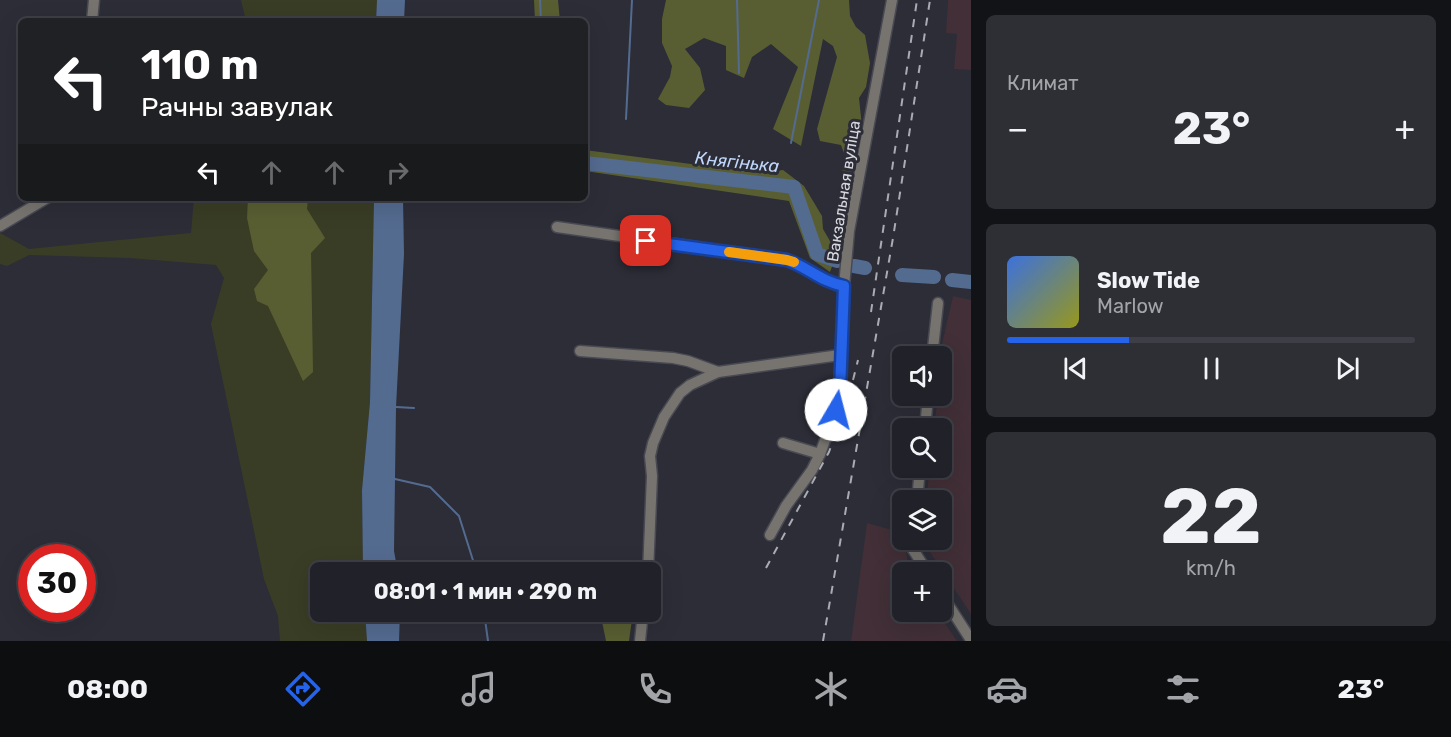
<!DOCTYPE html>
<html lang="ru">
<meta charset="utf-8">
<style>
body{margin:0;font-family:Rubik,sans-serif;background:#2d2f35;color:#f1f3f6;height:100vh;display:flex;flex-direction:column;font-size:22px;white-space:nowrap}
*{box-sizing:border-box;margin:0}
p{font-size:20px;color:#a2a4a8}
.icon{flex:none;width:33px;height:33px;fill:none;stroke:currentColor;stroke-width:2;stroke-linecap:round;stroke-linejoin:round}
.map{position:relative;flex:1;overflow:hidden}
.sheet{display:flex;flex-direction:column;gap:15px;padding:15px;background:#121317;width:480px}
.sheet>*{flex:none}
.banner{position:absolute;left:18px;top:18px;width:570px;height:183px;border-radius:9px;box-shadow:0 6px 24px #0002,0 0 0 2px #3e3f46;background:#202124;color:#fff;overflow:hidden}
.controls{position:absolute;left:892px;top:346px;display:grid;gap:12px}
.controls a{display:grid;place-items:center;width:60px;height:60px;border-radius:9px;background:#212229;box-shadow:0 6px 24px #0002,0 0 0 2px #3e3f46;font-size:30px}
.speed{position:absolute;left:18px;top:544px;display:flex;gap:12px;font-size:30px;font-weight:700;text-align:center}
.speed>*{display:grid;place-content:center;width:78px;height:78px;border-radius:50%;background:#212229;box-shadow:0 6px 24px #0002,0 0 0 2px #3e3f46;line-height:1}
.speed .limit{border:9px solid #d22;background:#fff;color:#111}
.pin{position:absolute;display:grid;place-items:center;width:51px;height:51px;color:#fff;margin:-26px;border-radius:12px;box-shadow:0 3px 9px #0006}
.me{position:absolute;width:66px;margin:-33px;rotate:8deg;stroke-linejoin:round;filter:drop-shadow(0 0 4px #0008)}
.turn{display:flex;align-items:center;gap:21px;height:126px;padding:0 24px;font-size:27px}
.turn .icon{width:78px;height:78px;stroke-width:2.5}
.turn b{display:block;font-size:42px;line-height:51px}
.lanes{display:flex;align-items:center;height:57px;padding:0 24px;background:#0003;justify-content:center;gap:30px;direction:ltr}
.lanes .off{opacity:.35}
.big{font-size:45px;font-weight:700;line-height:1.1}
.sheet .widget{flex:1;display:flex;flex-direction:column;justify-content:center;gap:9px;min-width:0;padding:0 21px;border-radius:9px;background:#2d2f35}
.sheet .dial{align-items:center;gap:0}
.dial b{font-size:78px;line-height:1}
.song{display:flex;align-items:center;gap:18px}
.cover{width:72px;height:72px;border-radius:9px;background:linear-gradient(135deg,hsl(220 70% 55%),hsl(60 70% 35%))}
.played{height:6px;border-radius:3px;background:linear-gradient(90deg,#2563eb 30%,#3e3f46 30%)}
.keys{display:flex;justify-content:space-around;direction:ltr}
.heat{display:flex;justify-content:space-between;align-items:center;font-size:33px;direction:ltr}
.trip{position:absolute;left:310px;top:562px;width:351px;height:60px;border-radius:9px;background:#212229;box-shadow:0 6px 24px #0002,0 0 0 2px #3e3f46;font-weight:700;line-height:60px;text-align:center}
.dock{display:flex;height:96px;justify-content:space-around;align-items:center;background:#0d0e10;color:#a2a4a8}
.dock .icon{width:42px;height:42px}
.dock .active{color:#2563eb}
.dock b{font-size:27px;color:#f1f3f6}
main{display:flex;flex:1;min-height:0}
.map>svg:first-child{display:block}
.industrial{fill:#422f37}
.green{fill:#3a3d25}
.forest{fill:#595e32}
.water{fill:#546b90}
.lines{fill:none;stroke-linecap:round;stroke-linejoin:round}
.stream{stroke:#546b90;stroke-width:2}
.river{stroke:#546b90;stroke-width:14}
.minor-casing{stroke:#484952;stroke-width:13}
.minor{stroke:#77746f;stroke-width:10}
.rail{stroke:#aaabb3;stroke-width:2;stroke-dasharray:8 8;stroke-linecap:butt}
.route-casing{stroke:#184099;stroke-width:15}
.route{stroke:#2563eb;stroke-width:10}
.slow{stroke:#f59e0b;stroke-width:10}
.labels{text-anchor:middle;stroke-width:6;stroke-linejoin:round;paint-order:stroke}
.street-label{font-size:16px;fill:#d9dae1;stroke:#2c2d37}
.water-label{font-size:18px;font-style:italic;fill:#c0d7fb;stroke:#2c2d37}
</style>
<main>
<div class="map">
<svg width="971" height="641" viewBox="0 0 971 641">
<rect width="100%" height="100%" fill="#2c2d37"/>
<g class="industrial">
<polygon points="948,0 971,0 971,70 954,69 957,34 946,33"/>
<polygon points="953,296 971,300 971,614 922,540 942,540 942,501 926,501 930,468 942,468 942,429 934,429 938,396 942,396 942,357 939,357"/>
<polygon points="867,523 903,533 909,569 912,573 903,573 903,612 937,612 957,641 851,641"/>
</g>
<g class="green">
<polygon points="241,0 377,0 376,21 246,21"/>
<polygon points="194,198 374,198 370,402 362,490 363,573 321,573 321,612 365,612 367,641 280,641 278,616 264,579 211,324 224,278 216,265 130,258 29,255 7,266 0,264 0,233 29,249 191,233"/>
</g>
<g class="forest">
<polygon points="534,0 558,0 560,21 535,21"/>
<polygon points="666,0 849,0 850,16 856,27 865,35 870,63 866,87 859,98 862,127 850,182 841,180 845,156 841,145 820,141 817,129 837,57 833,46 823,39 801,146 773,129 798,67 771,44 752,57 744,78 726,70 726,46 704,38 685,49 700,68 705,90 689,108 666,105 658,99 670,77 672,66 662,43 662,19"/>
<polygon points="585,150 759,173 783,170 804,186 822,216 823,229 837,253 830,272 810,258 789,201 585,171"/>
<polygon points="248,198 308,198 307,209 325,238 311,253 313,372 303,381 268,306 257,301 254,289 268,270 254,251 247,218"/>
<polygon points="600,612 633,612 629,641 606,641"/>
</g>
<g class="water">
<polygon points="377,0 405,0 404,21 376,21"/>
<polygon points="374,198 403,198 404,254 396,407 394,551 398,573 363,573 362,490 370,402"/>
<polygon points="365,612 400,612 399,641 367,641"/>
</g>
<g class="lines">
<g class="stream">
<polyline points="540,0 541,21"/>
<polyline points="737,0 739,73"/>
<polyline points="626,119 632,0"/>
<polyline points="791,143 819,0"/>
<polyline points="396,407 414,408"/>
<polyline points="395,479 430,487 459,516 477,573"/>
<polyline points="484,612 488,641"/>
</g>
<g class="river">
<polyline points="585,163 794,187 817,254 837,261"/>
<polyline points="854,266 865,268"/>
<polyline points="902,275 934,277"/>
<polyline points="952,280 971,282"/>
</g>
<g class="minor-casing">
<g id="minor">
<polyline points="92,21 94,0"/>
<polyline points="0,226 47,198"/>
<path d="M557 227 787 260C809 268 820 281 844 287"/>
<polyline points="580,351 673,358 688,361 718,372 840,355"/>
<polyline points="932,357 938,303"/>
<polyline points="925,429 928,396"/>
<polyline points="783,443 820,454 839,401 844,287 849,231 892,0"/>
<polyline points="917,501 920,468"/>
<polyline points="770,535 786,506 812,470 820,454"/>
<polyline points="913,540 912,548 928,573"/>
<polyline points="648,573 652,476 650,456 653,443 664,417 680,393 690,385 718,372"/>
<polyline points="942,595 971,640"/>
<polyline points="640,641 643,612"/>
</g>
</g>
<use href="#minor" class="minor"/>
<g class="rail">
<polyline points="871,312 917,0"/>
<polyline points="766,568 829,452 849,396 858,360"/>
<polyline points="823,641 893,238 930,0"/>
</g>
</g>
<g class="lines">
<g class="route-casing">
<path id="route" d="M646 241 787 260C809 268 820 281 844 286L840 391 836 410"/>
</g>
<use href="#route" class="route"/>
<polyline class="slow" points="729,252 787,260 794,262"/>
</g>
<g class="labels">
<g class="street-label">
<text transform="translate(843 191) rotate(-81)" y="6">Вакзальная вуліца</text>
</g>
<g class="water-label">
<text transform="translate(737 162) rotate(6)" y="6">Княгінька</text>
</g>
</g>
</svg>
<div class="controls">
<a><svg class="icon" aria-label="sound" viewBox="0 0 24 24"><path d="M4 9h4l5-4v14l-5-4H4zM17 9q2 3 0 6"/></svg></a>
<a><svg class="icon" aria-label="search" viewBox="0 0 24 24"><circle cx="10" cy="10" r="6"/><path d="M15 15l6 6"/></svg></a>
<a><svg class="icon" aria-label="layers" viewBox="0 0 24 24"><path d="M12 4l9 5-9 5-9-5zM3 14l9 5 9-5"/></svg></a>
<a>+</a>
</div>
<div class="speed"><div class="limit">30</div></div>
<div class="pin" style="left:646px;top:241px;background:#d93025"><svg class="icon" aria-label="arrive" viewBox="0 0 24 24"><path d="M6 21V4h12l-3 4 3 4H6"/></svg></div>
<svg class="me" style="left:836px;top:410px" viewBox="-20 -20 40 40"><circle r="19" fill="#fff"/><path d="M0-13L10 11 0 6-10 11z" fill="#2563eb"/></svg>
<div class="trip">08:01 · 1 мин · 290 m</div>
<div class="banner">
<div class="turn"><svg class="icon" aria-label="left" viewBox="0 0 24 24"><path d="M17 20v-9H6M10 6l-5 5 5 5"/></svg><div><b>110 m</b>Рачны завулак</div></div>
<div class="lanes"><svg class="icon" aria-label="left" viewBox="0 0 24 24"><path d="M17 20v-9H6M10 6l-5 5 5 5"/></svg><svg class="icon off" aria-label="ahead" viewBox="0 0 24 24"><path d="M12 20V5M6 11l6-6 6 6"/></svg><svg class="icon off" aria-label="ahead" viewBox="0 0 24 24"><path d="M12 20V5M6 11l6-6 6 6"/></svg><svg class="icon off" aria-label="right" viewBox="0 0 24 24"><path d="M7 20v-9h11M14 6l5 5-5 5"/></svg></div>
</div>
</div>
<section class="sheet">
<div class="widget"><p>Климат</p>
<div class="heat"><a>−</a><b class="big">23°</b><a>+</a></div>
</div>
<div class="widget">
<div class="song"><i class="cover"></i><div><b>Slow Tide</b><p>Marlow</p></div></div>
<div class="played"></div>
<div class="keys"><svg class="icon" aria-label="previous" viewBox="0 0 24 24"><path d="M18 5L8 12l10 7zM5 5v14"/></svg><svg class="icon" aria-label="pause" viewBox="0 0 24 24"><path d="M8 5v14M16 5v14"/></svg><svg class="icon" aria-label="next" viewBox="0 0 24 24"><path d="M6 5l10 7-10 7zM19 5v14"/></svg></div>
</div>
<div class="widget dial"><b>22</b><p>km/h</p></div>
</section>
</main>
<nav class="dock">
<b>08:00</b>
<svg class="icon active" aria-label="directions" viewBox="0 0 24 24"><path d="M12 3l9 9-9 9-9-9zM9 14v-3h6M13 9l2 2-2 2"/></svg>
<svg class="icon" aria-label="music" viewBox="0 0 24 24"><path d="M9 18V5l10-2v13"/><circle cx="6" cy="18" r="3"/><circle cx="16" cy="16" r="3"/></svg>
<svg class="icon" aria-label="phone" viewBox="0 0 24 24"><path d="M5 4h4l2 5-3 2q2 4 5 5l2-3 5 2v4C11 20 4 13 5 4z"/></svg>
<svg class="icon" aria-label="climate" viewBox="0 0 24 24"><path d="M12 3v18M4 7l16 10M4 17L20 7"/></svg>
<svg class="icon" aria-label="car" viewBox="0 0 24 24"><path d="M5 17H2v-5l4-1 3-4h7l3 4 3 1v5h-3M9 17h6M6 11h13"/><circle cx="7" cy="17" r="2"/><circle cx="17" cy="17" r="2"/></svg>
<svg class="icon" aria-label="filters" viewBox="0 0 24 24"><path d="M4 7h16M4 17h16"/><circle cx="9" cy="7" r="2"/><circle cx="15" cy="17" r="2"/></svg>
<b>23°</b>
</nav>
